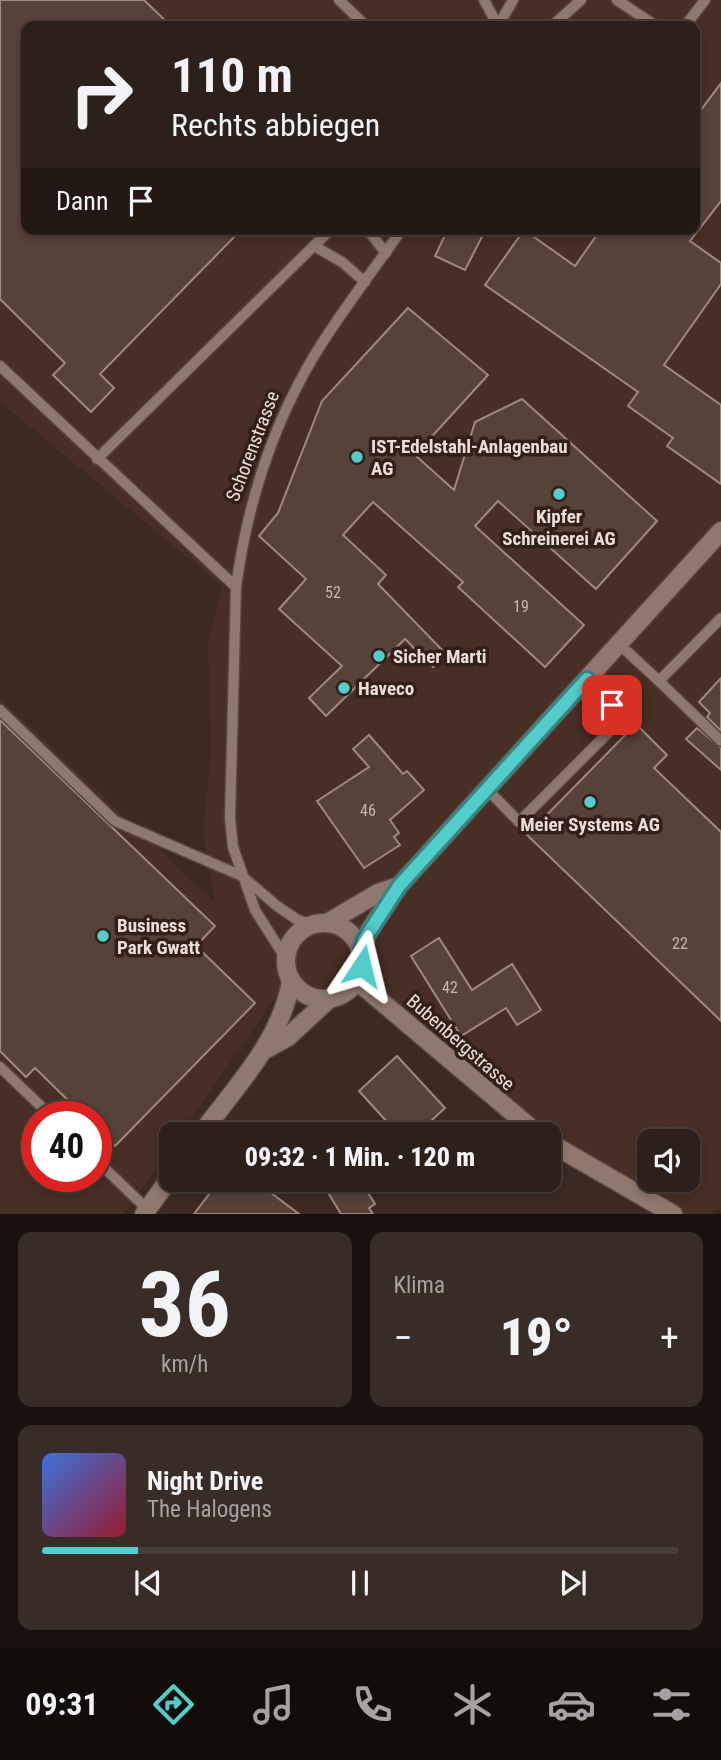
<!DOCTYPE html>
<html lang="de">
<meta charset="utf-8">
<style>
body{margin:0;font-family:"Roboto Condensed",sans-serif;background:#392c26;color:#f1f3f6;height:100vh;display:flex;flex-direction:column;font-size:26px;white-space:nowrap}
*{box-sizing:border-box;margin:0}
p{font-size:23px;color:#a7a2a2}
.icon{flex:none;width:38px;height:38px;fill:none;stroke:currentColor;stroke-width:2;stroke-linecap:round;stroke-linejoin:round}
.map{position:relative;height:1214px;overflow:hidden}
.side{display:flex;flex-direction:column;gap:18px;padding:18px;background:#19110e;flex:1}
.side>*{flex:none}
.banner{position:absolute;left:21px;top:21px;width:679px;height:214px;border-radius:14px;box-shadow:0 4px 10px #0003,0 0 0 2px #483d38;background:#2d1f19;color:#f1f3f6;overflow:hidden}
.controls{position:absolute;left:637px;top:1129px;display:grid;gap:14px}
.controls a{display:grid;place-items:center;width:63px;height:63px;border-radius:14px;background:#2d1f19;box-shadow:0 4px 10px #0003,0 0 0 2px #483d38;font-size:35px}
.speed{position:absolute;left:21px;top:1101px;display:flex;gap:14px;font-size:35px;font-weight:700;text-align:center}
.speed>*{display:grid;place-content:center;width:91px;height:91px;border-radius:50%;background:#2d1f19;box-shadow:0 4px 10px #0003,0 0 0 2px #483d38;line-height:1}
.speed .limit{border:10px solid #d22;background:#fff;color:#111}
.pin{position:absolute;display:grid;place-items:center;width:60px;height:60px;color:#fff;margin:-30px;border-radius:14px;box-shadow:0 4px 10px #0006}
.me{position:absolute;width:77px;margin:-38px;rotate:10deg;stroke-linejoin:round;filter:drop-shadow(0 0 5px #0008)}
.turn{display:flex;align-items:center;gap:24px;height:147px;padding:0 35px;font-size:32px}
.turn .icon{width:91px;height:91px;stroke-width:2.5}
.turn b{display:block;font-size:49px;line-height:60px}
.then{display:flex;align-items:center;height:66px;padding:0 35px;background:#0003;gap:14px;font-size:26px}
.big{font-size:52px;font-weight:800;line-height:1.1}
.side .tile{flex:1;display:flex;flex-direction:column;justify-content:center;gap:10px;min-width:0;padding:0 24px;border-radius:14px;background:#392c26}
.side .dial{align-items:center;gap:0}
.dial b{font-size:91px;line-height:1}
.song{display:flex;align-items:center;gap:21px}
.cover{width:84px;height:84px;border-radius:10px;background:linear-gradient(135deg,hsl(220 70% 55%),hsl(350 70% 35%))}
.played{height:7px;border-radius:4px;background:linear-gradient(90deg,#53cdca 15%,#483d38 15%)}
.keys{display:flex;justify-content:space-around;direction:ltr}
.heat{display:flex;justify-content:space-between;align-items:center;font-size:38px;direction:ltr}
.side .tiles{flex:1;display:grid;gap:18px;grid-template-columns:1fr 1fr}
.tile:last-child{grid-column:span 2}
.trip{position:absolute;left:159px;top:1122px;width:402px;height:70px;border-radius:14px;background:#2d1f19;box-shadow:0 4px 10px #0003,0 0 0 2px #483d38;font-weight:800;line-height:70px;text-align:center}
.menu{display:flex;height:112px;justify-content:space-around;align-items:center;background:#120c0a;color:#a7a2a2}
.menu .icon{width:49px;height:49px}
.menu .on{color:#53cdca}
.menu b{font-size:32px;color:#f1f3f6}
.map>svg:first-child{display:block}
.built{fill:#482e24;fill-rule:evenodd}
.building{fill:#57423a;stroke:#9f887e;stroke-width:2}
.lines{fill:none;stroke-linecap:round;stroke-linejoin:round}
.service-casing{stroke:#574640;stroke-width:13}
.minor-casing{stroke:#574640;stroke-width:21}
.tertiary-casing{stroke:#574640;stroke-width:21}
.service{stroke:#8f786e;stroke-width:10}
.minor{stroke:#8f786e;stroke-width:18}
.tertiary{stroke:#8f786e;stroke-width:18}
.route-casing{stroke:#368583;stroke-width:18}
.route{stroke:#53cdca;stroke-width:12}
.poi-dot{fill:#53cdca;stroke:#321f18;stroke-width:2.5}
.labels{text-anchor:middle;stroke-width:7;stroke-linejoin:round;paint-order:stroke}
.number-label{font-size:16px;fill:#c6b7b1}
.street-label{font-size:19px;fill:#ebded9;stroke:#321f18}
.poi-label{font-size:19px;font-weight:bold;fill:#ebded9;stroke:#321f18;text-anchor:start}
</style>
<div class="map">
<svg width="721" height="1214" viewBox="0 0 721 1214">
<rect width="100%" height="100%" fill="#3c2921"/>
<path class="built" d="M0 0H721V1208L708 1214H673L550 1143V1134H538L357 981 273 1001 180 1134H172L171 1147 124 1214H0V698L215 903 203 834 211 754 208 645 222 586 0 402ZM26 26H695V229H26ZM37 1116H96V1176H37ZM649 1141H688V1180H649Z"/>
<g class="building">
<polygon points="0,0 144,0 171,26 26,26 26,229 242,229 100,374 114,388 91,412 53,375 65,363 0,299"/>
<polygon points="721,83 721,201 690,241 721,263 721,284 664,365 721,405 721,484 667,446 673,438 628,406 638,392 485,285 524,230 575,266 601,229 695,229 695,118"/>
<polygon points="448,229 486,229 465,270 435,256"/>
<polygon points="408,308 488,375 415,455 454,490 475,422 522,399 657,521 596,589 498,501 475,526 584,625 545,667 458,587 463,582 373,502 343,535 386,575 378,584 446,654 433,667 405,639 326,716 309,698 342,666 279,609 306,579 259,536 278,513 322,401"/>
<polygon points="721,678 721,731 707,717 710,713 699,702"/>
<polygon points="0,720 215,926 196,946 255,1003 115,1146 96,1128 96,1116 84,1116 35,1068 26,1077 0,1051"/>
<polygon points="636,724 667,755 654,768 721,832 721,1021 527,835"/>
<polygon points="697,728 721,748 721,770 686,739"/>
<polygon points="369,735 403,774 407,771 424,790 390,820 399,833 394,837 400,845 364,868 317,801 369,767 353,749"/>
<polygon points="439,938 472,990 512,964 541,1010 517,1025 506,1008 461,1036 411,956"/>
<polygon points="397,1056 445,1108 417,1134 398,1134 359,1091"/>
<polygon points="220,1180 254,1180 299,1214 194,1214"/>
<polygon points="347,1180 360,1180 375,1204 369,1208 373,1214 341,1214 327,1191"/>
</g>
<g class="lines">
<g class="service-casing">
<g id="service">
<polyline points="339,0 366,26"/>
<polyline points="484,0 498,26"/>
<polyline points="617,0 656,26"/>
<polyline points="498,26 513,0"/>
<polyline points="552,26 581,0"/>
<polyline points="685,26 705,0"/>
<polyline points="367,229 386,253"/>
<polyline points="314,246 342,262 365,282"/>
<polyline points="0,366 236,587"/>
<polyline points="97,459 331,229"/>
<polyline points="619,644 659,681 721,618"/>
<polyline points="659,681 721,741"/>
<polyline points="0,710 115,821 242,876 277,906 296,919 312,925"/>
<polyline points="487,789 519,822 624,717 587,679"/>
<path d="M286 959 255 910 233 847 230 818 236 587C247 506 271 428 314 356 340 313 373 271 402 229"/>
<polyline points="0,1067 51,1116"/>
<polyline points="96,1160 147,1209"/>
</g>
</g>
<g class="minor-casing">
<g id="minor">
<polyline points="357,981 538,1134"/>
<polyline points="550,1143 673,1214"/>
</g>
</g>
<g class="tertiary-casing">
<g id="tertiary">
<circle cx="324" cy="961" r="38"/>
<polyline points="327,923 378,893 399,886"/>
<polyline points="361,950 369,931 399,886 721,531"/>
<polyline points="266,1049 288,1037 329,999"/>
<path d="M201 1134C236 1086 281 1041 291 981"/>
<polyline points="144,1214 172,1175"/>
</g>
</g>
<use href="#service" class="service"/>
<use href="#minor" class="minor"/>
<use href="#tertiary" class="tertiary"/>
</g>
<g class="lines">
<g class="route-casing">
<polyline id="route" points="362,966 361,950 364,940 399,886 587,679 612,705"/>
</g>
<use href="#route" class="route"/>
</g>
<g class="poi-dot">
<circle cx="357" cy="457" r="7"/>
<circle cx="559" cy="494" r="7"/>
<circle cx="379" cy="656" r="7"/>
<circle cx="344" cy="688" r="7"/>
<circle cx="590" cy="802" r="7"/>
<circle cx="103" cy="936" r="7"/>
</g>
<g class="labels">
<g class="number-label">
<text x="333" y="598">52</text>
<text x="521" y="612">19</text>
<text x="368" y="816">46</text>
<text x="680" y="949">22</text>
<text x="450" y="993">42</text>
</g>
<g class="street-label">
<text transform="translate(252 446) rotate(-69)" y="7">Schorenstrasse</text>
<text transform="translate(461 1042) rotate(41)" y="7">Bubenbergstrasse</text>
</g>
<g class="poi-label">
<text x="371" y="453">IST-Edelstahl-Anlagenbau<tspan x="371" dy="22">AG</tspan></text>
<text x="559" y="523" text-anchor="middle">Kipfer<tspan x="559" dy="22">Schreinerei AG</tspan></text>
<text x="393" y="663">Sicher Marti</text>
<text x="358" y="695">Haveco</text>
<text x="590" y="831" text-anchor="middle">Meier Systems AG</text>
<text x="117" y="932">Business<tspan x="117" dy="22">Park Gwatt</tspan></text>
</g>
</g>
</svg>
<div class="controls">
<a><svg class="icon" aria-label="sound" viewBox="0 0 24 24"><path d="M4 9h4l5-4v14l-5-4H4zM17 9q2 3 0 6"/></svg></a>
</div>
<div class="speed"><div class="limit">40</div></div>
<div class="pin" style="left:612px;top:705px;background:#d93025"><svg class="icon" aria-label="arrive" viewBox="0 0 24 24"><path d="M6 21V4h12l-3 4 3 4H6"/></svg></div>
<svg class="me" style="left:362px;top:966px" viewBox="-20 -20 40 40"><path d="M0-17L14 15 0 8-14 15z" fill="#53cdca" stroke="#fff" stroke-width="4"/></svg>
<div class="trip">09:32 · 1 Min. · 120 m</div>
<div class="banner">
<div class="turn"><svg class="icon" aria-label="right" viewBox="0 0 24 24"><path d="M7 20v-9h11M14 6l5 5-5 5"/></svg><div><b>110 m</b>Rechts abbiegen</div></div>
<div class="then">Dann<svg class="icon" aria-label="arrive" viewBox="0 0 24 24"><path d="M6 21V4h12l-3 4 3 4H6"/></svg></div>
</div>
</div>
<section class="side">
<div class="tiles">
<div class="tile dial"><b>36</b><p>km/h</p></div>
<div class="tile"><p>Klima</p>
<div class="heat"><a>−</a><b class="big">19°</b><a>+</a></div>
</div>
<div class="tile">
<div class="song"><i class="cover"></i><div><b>Night Drive</b><p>The Halogens</p></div></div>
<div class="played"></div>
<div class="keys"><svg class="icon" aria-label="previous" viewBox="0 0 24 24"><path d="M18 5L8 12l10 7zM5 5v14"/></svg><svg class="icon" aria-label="pause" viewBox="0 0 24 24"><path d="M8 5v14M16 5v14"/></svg><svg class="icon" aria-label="next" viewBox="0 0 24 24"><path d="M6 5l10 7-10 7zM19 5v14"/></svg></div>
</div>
</div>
</section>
<nav class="menu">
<b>09:31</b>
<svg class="icon on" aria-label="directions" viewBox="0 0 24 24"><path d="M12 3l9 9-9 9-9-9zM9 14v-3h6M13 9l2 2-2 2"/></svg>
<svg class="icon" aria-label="music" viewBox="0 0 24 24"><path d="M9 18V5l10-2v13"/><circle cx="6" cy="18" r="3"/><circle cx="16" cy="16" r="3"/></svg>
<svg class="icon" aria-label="phone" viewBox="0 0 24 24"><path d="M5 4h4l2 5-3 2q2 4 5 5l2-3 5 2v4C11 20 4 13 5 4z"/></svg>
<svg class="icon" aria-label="climate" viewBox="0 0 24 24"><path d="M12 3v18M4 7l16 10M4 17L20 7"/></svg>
<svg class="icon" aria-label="car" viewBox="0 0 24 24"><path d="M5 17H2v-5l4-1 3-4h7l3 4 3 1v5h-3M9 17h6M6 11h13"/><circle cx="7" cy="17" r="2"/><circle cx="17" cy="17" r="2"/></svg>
<svg class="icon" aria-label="filters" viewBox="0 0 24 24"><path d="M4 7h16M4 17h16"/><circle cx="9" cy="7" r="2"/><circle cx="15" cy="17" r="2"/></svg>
</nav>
